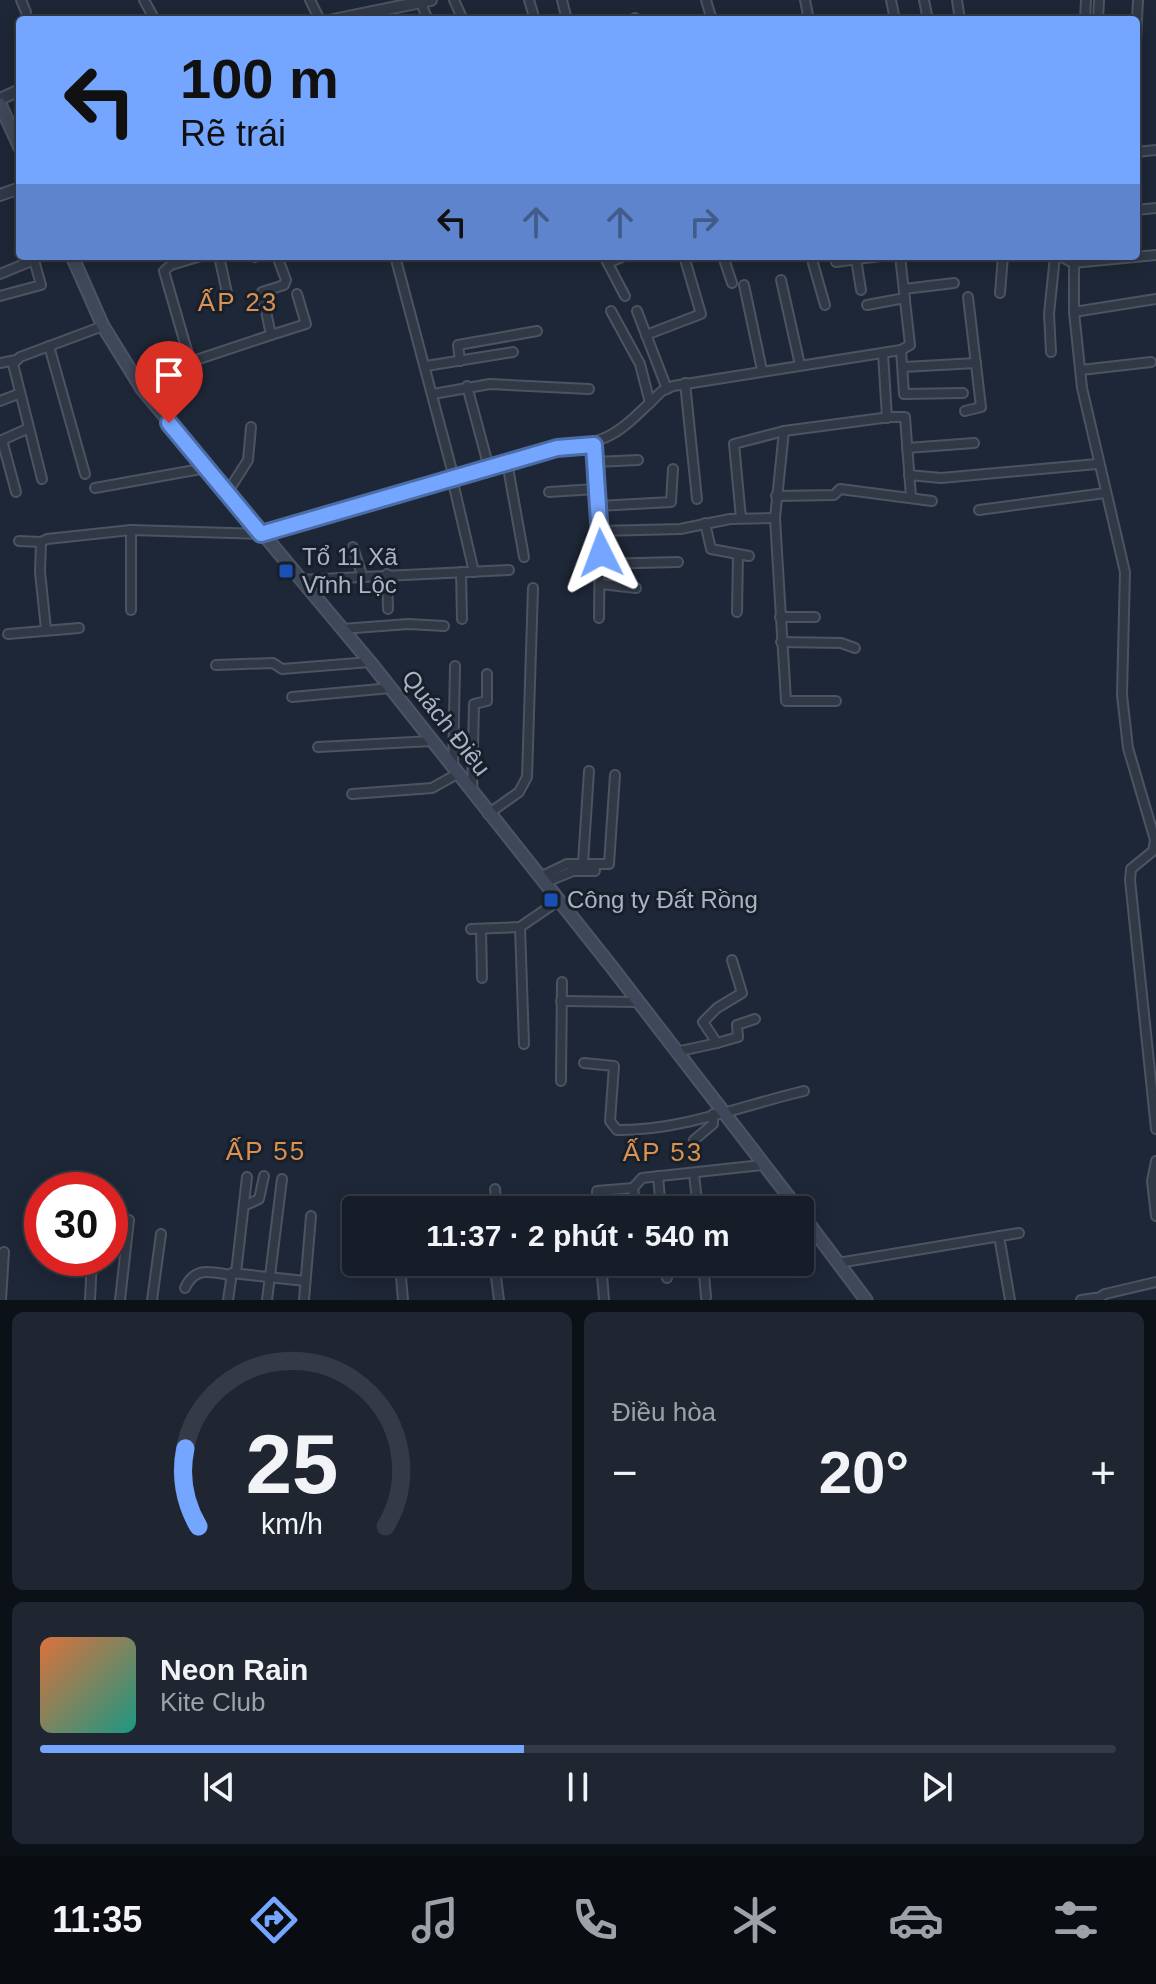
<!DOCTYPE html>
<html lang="vi">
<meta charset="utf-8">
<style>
body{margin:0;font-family:Arial,sans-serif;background:#1f2631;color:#f1f3f6;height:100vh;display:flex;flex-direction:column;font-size:30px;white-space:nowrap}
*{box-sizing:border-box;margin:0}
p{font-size:26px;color:#9ea2a8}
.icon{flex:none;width:44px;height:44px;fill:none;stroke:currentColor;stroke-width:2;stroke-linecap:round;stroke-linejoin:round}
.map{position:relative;height:1300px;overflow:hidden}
.sheet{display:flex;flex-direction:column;gap:12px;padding:12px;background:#0c1017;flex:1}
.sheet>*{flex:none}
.hud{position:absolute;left:16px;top:16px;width:1124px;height:244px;border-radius:8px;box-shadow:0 4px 20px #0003,0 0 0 2px #353b46;background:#75a6ff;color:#111;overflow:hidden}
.speed{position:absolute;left:24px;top:1172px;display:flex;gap:16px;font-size:40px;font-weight:700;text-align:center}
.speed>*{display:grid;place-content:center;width:104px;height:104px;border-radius:50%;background:#161d29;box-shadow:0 4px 20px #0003,0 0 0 2px #353b46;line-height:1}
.speed .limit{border:12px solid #d22;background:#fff;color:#111}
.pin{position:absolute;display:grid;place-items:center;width:68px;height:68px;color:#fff;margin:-82px -34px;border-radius:50% 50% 50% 0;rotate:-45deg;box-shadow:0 0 8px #0007}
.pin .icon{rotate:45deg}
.me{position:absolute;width:88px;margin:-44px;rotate:357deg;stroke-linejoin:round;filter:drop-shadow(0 0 6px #0008)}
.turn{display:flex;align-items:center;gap:28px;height:168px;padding:0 32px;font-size:36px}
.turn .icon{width:104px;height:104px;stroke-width:2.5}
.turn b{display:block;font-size:56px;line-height:68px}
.lanes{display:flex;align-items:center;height:76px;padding:0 32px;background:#0003;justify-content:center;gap:40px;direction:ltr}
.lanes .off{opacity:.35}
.big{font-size:60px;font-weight:700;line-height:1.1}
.sheet .tile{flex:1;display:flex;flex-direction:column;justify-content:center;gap:12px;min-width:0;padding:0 28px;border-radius:12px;background:#1f2631}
.sheet .dial{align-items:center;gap:0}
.dial svg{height:208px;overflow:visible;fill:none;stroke:#353b46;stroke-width:7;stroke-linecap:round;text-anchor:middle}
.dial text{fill:#f1f3f6;stroke:none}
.song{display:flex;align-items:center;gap:24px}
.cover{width:96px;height:96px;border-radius:12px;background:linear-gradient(135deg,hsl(20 70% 55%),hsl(170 70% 35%))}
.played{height:8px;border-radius:4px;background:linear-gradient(90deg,#75a6ff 45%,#353b46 45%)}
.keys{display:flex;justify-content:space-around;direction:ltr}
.heat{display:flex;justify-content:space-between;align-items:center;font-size:44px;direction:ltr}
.sheet .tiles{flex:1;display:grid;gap:12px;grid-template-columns:1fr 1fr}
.tile:last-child{grid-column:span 2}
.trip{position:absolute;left:342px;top:1196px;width:472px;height:80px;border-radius:8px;background:#161d29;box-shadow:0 4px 20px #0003,0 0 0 2px #353b46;font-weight:700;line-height:80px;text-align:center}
.dock{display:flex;height:128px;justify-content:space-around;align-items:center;background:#090c10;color:#9ea2a8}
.dock .icon{width:56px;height:56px}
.dock .selected{color:#75a6ff}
.dock b{font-size:36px;color:#f1f3f6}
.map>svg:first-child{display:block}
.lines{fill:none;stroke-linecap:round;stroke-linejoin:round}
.minor-casing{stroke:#4c5462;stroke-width:12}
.tertiary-casing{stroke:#4c5462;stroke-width:14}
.secondary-casing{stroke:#4c5462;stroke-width:15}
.minor{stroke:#313947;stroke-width:8}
.tertiary{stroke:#313947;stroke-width:10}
.secondary{stroke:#3f485a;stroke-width:11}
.route-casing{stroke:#4c6ca6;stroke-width:20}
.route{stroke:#75a6ff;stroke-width:14}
.transit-dot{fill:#1a4fb4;stroke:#171f2b;stroke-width:3}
.labels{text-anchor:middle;stroke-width:6;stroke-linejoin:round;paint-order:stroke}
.poi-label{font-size:24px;fill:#abb4c5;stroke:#171f2b;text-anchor:start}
.street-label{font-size:24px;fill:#abb4c5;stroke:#171f2b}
.neighbourhood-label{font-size:26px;letter-spacing:2px;fill:#da9151;stroke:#171f2b}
</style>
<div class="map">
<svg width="1156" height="1300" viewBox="0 0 1156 1300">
<rect width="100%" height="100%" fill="#1e2737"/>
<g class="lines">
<g class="minor-casing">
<g id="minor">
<polyline points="21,0 26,12"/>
<polyline points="144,0 155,20"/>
<polyline points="310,0 320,20"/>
<polyline points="454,0 463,20"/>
<polyline points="529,0 535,20"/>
<polyline points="562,0 567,20"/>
<polyline points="706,0 712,20"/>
<polyline points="805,0 809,20"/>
<polyline points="891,0 895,20"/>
<polyline points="924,0 928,20"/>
<polyline points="957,0 960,20"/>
<polyline points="421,3 428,20"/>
<polyline points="635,18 635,20"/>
<polyline points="1079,20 1085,19 1086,0"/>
<polyline points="1098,20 1099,0"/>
<polyline points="1136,40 1138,0"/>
<polyline points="1136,152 1156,150"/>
<polyline points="1136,210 1156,208"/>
<polyline points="219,256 227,293"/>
<polyline points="395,256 454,478"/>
<polyline points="604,256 625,296"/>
<polyline points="723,256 732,283"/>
<polyline points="811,256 825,305"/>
<polyline points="1060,256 1073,263 1156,255"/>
<polyline points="1074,256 1074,312 1082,388 1125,572 1122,695 1128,748 1155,840 1153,851 1131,869 1130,880 1156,1129"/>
<polyline points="255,257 257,256"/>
<polyline points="856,259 861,290"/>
<polyline points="836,262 880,256"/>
<polyline points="608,263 624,256"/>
<polyline points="0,274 34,260 33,257"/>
<polyline points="781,280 800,365"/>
<polyline points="744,285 762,370"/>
<polyline points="904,289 954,283"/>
<polyline points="1000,293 1003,256"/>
<polyline points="0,296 41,285 34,260"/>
<polyline points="867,305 905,298"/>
<polyline points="611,311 640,364 650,403"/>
<polyline points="637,311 667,389"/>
<polyline points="1074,312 1156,299"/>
<polyline points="271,335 306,324 297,294"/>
<polyline points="646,335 701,314 684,256"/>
<polyline points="49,346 85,474"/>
<polyline points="901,350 904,394 963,393"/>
<polyline points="1051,352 1049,314 1055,256"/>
<polyline points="883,353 887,418"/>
<polyline points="190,361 164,271 171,265 201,256"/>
<polyline points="460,361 458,345 537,331"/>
<polyline points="0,363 16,360"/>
<polyline points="426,366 513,352"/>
<polyline points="904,367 976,363"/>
<polyline points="1081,370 1151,362"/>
<polyline points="136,380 271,335 262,292 284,285 286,280 277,256"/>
<polyline points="685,383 697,499"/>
<polyline points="467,386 489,468"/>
<polyline points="433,394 490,384 589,389"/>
<polyline points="0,401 18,394"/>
<polyline points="965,411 981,407 968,297"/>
<polyline points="784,431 775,518 786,701 836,701"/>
<polyline points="2,440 16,492"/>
<polyline points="0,441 29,428"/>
<polyline points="594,445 600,531 599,618"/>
<polyline points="907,448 974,443"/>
<polyline points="507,462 524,557"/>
<polyline points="595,462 638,460"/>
<polyline points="909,475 941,478 1097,464"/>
<polyline points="452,478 474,572"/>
<polyline points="42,479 13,364 20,357 103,326"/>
<polyline points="95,488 206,468"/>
<polyline points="549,492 596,489"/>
<polyline points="227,493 248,460 251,427"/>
<polyline points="776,496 834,495 840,489 932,501"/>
<polyline points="598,506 671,502 673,469"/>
<polyline points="979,510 1105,493"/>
<polyline points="741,518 734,444 784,431 890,417 905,417 911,497"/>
<polyline points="705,523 711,549 749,556"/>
<polyline points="131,530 131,610"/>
<polyline points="600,531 680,529 730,519 775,518"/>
<polyline points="19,541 41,542"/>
<polyline points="353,547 362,575"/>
<polyline points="601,564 678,562"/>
<polyline points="461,572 462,619"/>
<polyline points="387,574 388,609"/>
<polyline points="300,580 509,570"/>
<polyline points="600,584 636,588"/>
<polyline points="737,612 738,554"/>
<polyline points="780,617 815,617"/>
<path d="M46 629 40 572 41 542 47 539 131 530 261 534 557 448C613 444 623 428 662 391L673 386 901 350 910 345 900 256"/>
<polyline points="342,629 408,624 444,626"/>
<polyline points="8,634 79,628"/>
<polyline points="781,642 841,643 855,648"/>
<polyline points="216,665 273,663 282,669 370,662"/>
<polyline points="292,697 391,688"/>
<polyline points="318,747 432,741"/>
<polyline points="453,768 455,666"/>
<polyline points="472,792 474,704 487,701 487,674"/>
<polyline points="352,794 432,788 457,774"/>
<polyline points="488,814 519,792 527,777 533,588"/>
<polyline points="583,863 589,771"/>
<polyline points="540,877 567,864 609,864 615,775"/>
<polyline points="544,883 573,871 595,871"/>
<polyline points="520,927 524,1044"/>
<polyline points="471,929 520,927 558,901"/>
<polyline points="481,929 482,978"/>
<polyline points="561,1001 637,1002"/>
<polyline points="717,1043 738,1037 737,1025 755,1019"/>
<polyline points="676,1052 717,1043 703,1022 717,1008 742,993 732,960"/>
<path d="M584 1063 614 1066 610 1121 617 1130C680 1131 744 1105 804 1091"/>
<polyline points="561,1081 562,982"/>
<polyline points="694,1140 713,1124 713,1114"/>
<polyline points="1156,1161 1152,1181 1156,1216"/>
<polyline points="694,1174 698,1210"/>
<polyline points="658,1176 661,1210"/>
<polyline points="495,1189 497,1210"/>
<polyline points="244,1206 259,1199 264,1176"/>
<polyline points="597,1210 597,1191 633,1188"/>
<polyline points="636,1210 633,1188 642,1178 762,1165"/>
<polyline points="999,1236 1010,1300"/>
<polyline points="494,1262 499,1300"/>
<polyline points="601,1262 604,1300"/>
<polyline points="666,1262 667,1278"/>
<polyline points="703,1262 706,1297"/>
<polyline points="751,1262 752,1268"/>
<polyline points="838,1263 1019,1233"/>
<polyline points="236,1273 247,1177"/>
<polyline points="401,1277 403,1300"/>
<path d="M185 1288C195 1266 210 1272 231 1275"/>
<polyline points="1,1300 4,1252"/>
<polyline points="90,1300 92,1258"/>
<polyline points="120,1300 129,1220"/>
<polyline points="152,1300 161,1234"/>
<polyline points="228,1300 232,1273 305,1281"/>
<polyline points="267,1300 282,1179"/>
<polyline points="304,1300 311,1216"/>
<polyline points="1081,1300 1095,1298"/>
<polyline points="1095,1300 1105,1294 1156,1282"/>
</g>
</g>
<g class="tertiary-casing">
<g id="tertiary">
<polyline points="333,20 431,0"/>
<polyline points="0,99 20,90"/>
<polyline points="0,195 20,188"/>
</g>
</g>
<g class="secondary-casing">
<g id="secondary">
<polyline points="0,104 20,148"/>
<polyline points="72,256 103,326 142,389 370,662 611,966 799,1210"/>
<polyline points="800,1212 866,1300"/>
</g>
</g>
<use href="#minor" class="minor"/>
<use href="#tertiary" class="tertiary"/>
<use href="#secondary" class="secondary"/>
</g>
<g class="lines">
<g class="route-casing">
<polyline id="route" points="169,423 261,534 557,448 594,445 601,553"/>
</g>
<use href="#route" class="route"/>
</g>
<g class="transit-dot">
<rect x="278" y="563" width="16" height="16" rx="4"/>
<rect x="543" y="892" width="16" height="16" rx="4"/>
</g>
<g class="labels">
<g class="poi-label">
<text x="302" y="565">Tổ 11 Xã<tspan x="302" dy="28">Vĩnh Lộc</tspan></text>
<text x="567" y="908">Công ty Đất Rồng</text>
</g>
<g class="street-label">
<text transform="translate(446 723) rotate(52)" y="8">Quách Điêu</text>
</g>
<g class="neighbourhood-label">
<text x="238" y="311">ẤP 23</text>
<text x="266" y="1160">ẤP 55</text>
<text x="663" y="1161">ẤP 53</text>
</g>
</g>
</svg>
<div class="speed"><div class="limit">30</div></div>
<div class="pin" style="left:169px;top:423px;background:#d93025"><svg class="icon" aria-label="arrive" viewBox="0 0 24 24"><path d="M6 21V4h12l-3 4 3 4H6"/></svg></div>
<svg class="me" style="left:601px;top:553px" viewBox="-20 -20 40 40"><path d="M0-17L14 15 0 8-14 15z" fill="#75a6ff" stroke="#fff" stroke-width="4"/></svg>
<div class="trip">11:37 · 2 phút · 540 m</div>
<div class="hud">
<div class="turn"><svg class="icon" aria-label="left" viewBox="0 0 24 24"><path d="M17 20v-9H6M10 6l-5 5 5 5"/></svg><div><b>100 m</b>Rẽ trái</div></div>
<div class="lanes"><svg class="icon" aria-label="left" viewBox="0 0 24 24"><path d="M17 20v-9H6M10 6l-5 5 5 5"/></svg><svg class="icon off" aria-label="ahead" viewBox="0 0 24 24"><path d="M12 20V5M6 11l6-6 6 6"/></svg><svg class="icon off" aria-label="ahead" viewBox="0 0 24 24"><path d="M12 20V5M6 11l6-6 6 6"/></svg><svg class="icon off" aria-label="right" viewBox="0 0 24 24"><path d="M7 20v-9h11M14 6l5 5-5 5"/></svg></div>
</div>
</div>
<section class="sheet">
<div class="tiles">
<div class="tile dial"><svg viewBox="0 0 100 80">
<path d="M14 69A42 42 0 1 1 86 69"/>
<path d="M14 69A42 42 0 0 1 9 39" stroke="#75a6ff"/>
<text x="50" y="56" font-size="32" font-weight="700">25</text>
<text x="50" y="72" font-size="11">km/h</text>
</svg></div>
<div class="tile"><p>Điều hòa</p>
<div class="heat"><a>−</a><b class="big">20°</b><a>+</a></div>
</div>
<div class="tile">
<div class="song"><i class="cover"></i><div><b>Neon Rain</b><p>Kite Club</p></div></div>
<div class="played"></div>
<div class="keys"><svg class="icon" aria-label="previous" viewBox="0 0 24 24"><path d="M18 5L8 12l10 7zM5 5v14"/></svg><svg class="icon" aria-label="pause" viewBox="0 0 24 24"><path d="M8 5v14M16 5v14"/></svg><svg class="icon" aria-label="next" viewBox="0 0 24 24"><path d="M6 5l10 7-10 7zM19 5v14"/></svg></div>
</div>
</div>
</section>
<nav class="dock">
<b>11:35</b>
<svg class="icon selected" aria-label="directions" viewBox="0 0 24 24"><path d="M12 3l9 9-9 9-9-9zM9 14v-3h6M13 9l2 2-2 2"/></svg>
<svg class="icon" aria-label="music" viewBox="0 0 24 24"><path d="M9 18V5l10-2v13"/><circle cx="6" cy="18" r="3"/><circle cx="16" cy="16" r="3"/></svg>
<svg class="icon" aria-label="phone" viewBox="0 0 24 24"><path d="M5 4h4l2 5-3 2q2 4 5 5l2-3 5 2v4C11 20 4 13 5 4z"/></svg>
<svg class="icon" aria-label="climate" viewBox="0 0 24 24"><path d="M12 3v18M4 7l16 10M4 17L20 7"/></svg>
<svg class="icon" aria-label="car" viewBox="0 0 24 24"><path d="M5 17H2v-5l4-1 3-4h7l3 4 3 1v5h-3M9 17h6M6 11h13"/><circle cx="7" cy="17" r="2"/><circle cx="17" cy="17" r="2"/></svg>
<svg class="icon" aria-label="filters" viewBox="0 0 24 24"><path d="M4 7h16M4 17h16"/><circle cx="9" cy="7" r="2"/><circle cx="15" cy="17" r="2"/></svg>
</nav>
